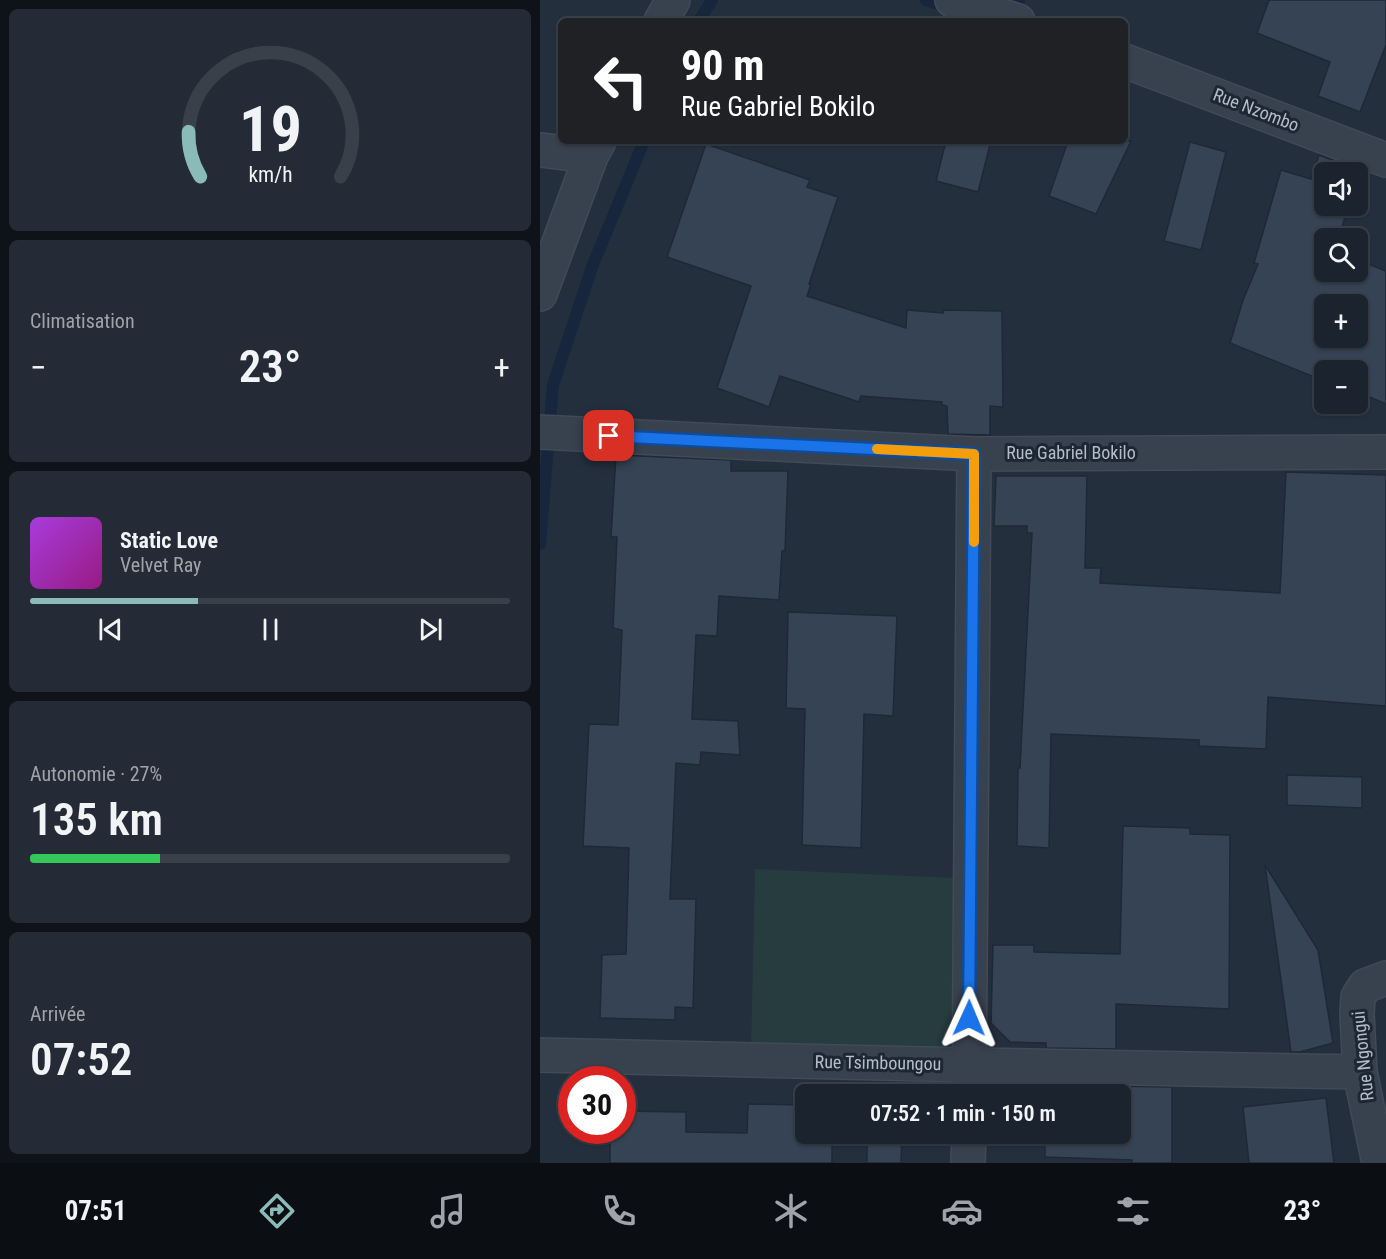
<!DOCTYPE html>
<html lang="fr">
<meta charset="utf-8">
<style>
body{margin:0;font-family:"Roboto Condensed",sans-serif;background:#242b36;color:#f1f3f6;height:100vh;display:flex;flex-direction:column;font-size:22px;white-space:nowrap}
*{box-sizing:border-box;margin:0}
p{font-size:20px;color:#a0a4aa}
.icon{flex:none;width:33px;height:33px;fill:none;stroke:currentColor;stroke-width:2;stroke-linecap:round;stroke-linejoin:round}
.map{position:relative;flex:1;overflow:hidden}
.side{display:flex;flex-direction:column;gap:9px;padding:9px;background:#0f1319;width:540px}
.side>*{flex:none}
.hud{position:absolute;left:18px;top:18px;width:570px;height:126px;border-radius:9px;box-shadow:0 2px 4px #0004,0 0 0 2px #39404a;background:#202124;color:#fff;overflow:hidden}
.controls{position:absolute;left:774px;top:162px;display:grid;gap:12px}
.controls a{display:grid;place-items:center;width:54px;height:54px;border-radius:9px;background:#1b232e;box-shadow:0 2px 4px #0004,0 0 0 2px #39404a;font-size:30px}
.speed{position:absolute;left:18px;top:1066px;display:flex;gap:12px;font-size:30px;font-weight:700;text-align:center}
.speed>*{display:grid;place-content:center;width:78px;height:78px;border-radius:50%;background:#1b232e;box-shadow:0 2px 4px #0004,0 0 0 2px #39404a;line-height:1}
.speed .limit{border:9px solid #d22;background:#fff;color:#111}
.pin{position:absolute;display:grid;place-items:center;width:51px;height:51px;color:#fff;margin:-26px;border-radius:12px;box-shadow:0 3px 9px #0006}
.me{position:absolute;width:66px;margin:-33px;rotate:1deg;stroke-linejoin:round;filter:drop-shadow(0 0 4px #0008)}
.turn{display:flex;align-items:center;gap:21px;height:126px;padding:0 24px;font-size:27px}
.turn .icon{width:78px;height:78px;stroke-width:2.5}
.turn b{display:block;font-size:42px;line-height:51px}
.big{font-size:45px;font-weight:600;line-height:1.1}
.side .tile{flex:1;display:flex;flex-direction:column;justify-content:center;gap:9px;min-width:0;padding:0 21px;border-radius:9px;background:#242b36}
.side .dial{align-items:center;gap:0}
.dial svg{height:156px;overflow:visible;fill:none;stroke:#39404a;stroke-width:7;stroke-linecap:round;text-anchor:middle}
.dial text{fill:#f1f3f6;stroke:none}
.song{display:flex;align-items:center;gap:18px}
.cover{width:72px;height:72px;border-radius:9px;background:linear-gradient(135deg,hsl(280 70% 55%),hsl(310 70% 35%))}
.played{height:6px;border-radius:3px;background:linear-gradient(90deg,#8bbbb9 35%,#39404a 35%)}
.keys{display:flex;justify-content:space-around;direction:ltr}
.heat{display:flex;justify-content:space-between;align-items:center;font-size:33px;direction:ltr}
.charge{height:9px;border-radius:4px;background:linear-gradient(90deg,#34c759 27%,#39404a 0)}
.trip{position:absolute;left:255px;top:1084px;width:336px;height:60px;border-radius:9px;background:#1b232e;box-shadow:0 2px 4px #0004,0 0 0 2px #39404a;font-weight:600;line-height:60px;text-align:center}
.dock{display:flex;height:96px;justify-content:space-around;align-items:center;background:#0b0e12;color:#a0a4aa}
.dock .icon{width:42px;height:42px}
.dock .selected{color:#8bbbb9}
.dock b{font-size:27px;color:#f1f3f6}
main{display:flex;flex:1;min-height:0}
.map>svg:first-child{display:block}
.green{fill:#263c3f}
.lines{fill:none;stroke-linecap:round;stroke-linejoin:round}
.stream{stroke:#17263c;stroke-width:12}
.building{fill:#364354;stroke:#1f2835;stroke-width:1.5;fill-rule:evenodd}
.minor-casing{stroke:#414a57;stroke-width:36}
.tertiary-casing{stroke:#414a57;stroke-width:36}
.minor{stroke:#38414e;stroke-width:33}
.tertiary{stroke:#38414e;stroke-width:33}
.route-casing{stroke:#114b97;stroke-width:15}
.route{stroke:#1a73e8;stroke-width:10}
.slow{stroke:#f59e0b;stroke-width:10}
.labels{text-anchor:middle;stroke-width:6;stroke-linejoin:round;paint-order:stroke}
.street-label{font-size:18px;fill:#b4bcc9;stroke:#1d2633}
</style>
<main>
<section class="side">
<div class="tile dial"><svg viewBox="0 0 100 80">
<path d="M14 69A42 42 0 1 1 86 69"/>
<path d="M14 69A42 42 0 0 1 8 46" stroke="#8bbbb9"/>
<text x="50" y="56" font-size="32" font-weight="700">19</text>
<text x="50" y="72" font-size="11">km/h</text>
</svg></div>
<div class="tile"><p>Climatisation</p>
<div class="heat"><a>−</a><b class="big">23°</b><a>+</a></div>
</div>
<div class="tile">
<div class="song"><i class="cover"></i><div><b>Static Love</b><p>Velvet Ray</p></div></div>
<div class="played"></div>
<div class="keys"><svg class="icon" aria-label="previous" viewBox="0 0 24 24"><path d="M18 5L8 12l10 7zM5 5v14"/></svg><svg class="icon" aria-label="pause" viewBox="0 0 24 24"><path d="M8 5v14M16 5v14"/></svg><svg class="icon" aria-label="next" viewBox="0 0 24 24"><path d="M6 5l10 7-10 7zM19 5v14"/></svg></div>
</div>
<div class="tile"><p>Autonomie · 27%</p><b class="big">135 km</b><div class="charge"></div></div>
<div class="tile"><p>Arrivée</p><b class="big">07:52</b></div>
</section>
<div class="map">
<svg width="846" height="1163" viewBox="0 0 846 1163">
<rect width="100%" height="100%" fill="#242f3e"/>
<polygon class="green" points="215,869 415,878 412,1043 390,1055 211,1049"/>
<g class="lines">
<g class="stream">
<polyline points="386,0 411,8"/>
<polyline points="476,20 479,0"/>
<polyline points="159,21 172,0"/>
<polyline points="0,544 13,385 52,267 104,141"/>
</g>
</g>
<g class="building">
<polygon points="729,0 846,0 846,45 820,112 778,96 790,62 717,33"/>
<polygon points="406,141 451,141 438,192 396,181"/>
<polygon points="528,141 591,141 556,214 509,196"/>
<polygon points="650,142 686,152 661,250 624,241"/>
<polygon points="166,144 270,180 267,187 298,197 269,284 271,284 267,296 366,328 367,310 403,313 403,310 462,311 463,407 450,406 450,435 408,434 407,406 402,405 402,402 321,396 319,402 240,376 229,407 177,388 211,286 127,257"/>
<path d="M779 155 818 170 817 172H784V206H808L799 238H784V272H818V260L846 271V404L818 392V370H784V381L690 343 703 300 718 264 714 263 741 170 771 179ZM784 304H818V338H784Z"/>
<polygon points="76,455 191,460 191,471 248,471 245,551 242,551 239,600 179,596 177,636 156,635 152,719 198,721 200,755 161,752 160,765 136,763 130,899 156,899 153,1008 135,1007 135,1020 60,1018 62,955 86,954 89,848 43,846 49,724 78,725 82,630 73,628 77,537 71,537"/>
<polygon points="746,472 846,475 846,706 728,697 726,749 659,746 659,740 511,734 509,848 477,846 478,768 480,768 492,533 487,533 487,526 454,526 456,476 547,476 545,568 561,568 560,583 740,593"/>
<polygon points="248,612 357,616 353,716 324,714 321,848 262,845 265,709 246,708"/>
<polygon points="747,775 822,777 822,808 747,805"/>
<polygon points="583,826 650,828 650,834 690,835 689,1009 576,1004 576,1049 506,1048 506,1043 470,1042 451,1023 453,945 494,945 494,952 580,954"/>
<polygon points="725,865 778,950 793,1043 760,1052 751,1052"/>
<polygon points="506,1085 632,1087 632,1163 592,1163 592,1160 505,1157 505,1134 580,1134 580,1095 505,1095"/>
<polygon points="786,1098 794,1163 709,1163 703,1107"/>
<polygon points="208,1104 266,1105 266,1134 292,1134 292,1163 70,1163 70,1131 82,1131 82,1111 146,1112 146,1132 207,1133"/>
<polygon points="327,1134 362,1134 361,1163 327,1163"/>
</g>
<g class="lines">
<g class="minor-casing">
<g id="minor">
<polyline points="412,0 478,21"/>
<polyline points="585,61 846,160"/>
<polyline points="0,150 51,156"/>
<polyline points="0,432 434,454 846,452"/>
<polyline points="0,1055 429,1065 820,1072"/>
<polyline points="429,1095 434,454"/>
<polyline points="428,1163 429,1134"/>
<polyline points="839,1163 820,1072 817,1014 818,997 825,986 846,978"/>
</g>
</g>
<g class="tertiary-casing">
<g id="tertiary">
<polyline points="121,21 133,0"/>
<polyline points="0,294 51,156 59,141"/>
</g>
</g>
<use href="#minor" class="minor"/>
<use href="#tertiary" class="tertiary"/>
</g>
<g class="lines">
<g class="route-casing">
<polyline id="route" points="69,436 434,454 429,1018"/>
</g>
<use href="#route" class="route"/>
<polyline class="slow" points="337,449 434,454 434,542"/>
</g>
<g class="labels">
<g class="street-label">
<text transform="translate(716 110) rotate(21)" y="6">Rue Nzombo</text>
<text x="531" y="459">Rue Gabriel Bokilo</text>
<text transform="translate(823 1056) rotate(-96)" y="6">Rue Ngongui</text>
<text transform="translate(338 1063) rotate(1)" y="6">Rue Tsimboungou</text>
</g>
</g>
</svg>
<div class="controls">
<a><svg class="icon" aria-label="sound" viewBox="0 0 24 24"><path d="M4 9h4l5-4v14l-5-4H4zM17 9q2 3 0 6"/></svg></a>
<a><svg class="icon" aria-label="search" viewBox="0 0 24 24"><circle cx="10" cy="10" r="6"/><path d="M15 15l6 6"/></svg></a>
<a>+</a>
<a>−</a>
</div>
<div class="speed"><div class="limit">30</div></div>
<div class="pin" style="left:69px;top:436px;background:#d93025"><svg class="icon" aria-label="arrive" viewBox="0 0 24 24"><path d="M6 21V4h12l-3 4 3 4H6"/></svg></div>
<svg class="me" style="left:429px;top:1018px" viewBox="-20 -20 40 40"><path d="M0-17L14 15 0 8-14 15z" fill="#1a73e8" stroke="#fff" stroke-width="4"/></svg>
<div class="trip">07:52 · 1 min · 150 m</div>
<div class="hud">
<div class="turn"><svg class="icon" aria-label="left" viewBox="0 0 24 24"><path d="M17 20v-9H6M10 6l-5 5 5 5"/></svg><div><b>90 m</b>Rue Gabriel Bokilo</div></div>
</div>
</div>
</main>
<nav class="dock">
<b>07:51</b>
<svg class="icon selected" aria-label="directions" viewBox="0 0 24 24"><path d="M12 3l9 9-9 9-9-9zM9 14v-3h6M13 9l2 2-2 2"/></svg>
<svg class="icon" aria-label="music" viewBox="0 0 24 24"><path d="M9 18V5l10-2v13"/><circle cx="6" cy="18" r="3"/><circle cx="16" cy="16" r="3"/></svg>
<svg class="icon" aria-label="phone" viewBox="0 0 24 24"><path d="M5 4h4l2 5-3 2q2 4 5 5l2-3 5 2v4C11 20 4 13 5 4z"/></svg>
<svg class="icon" aria-label="climate" viewBox="0 0 24 24"><path d="M12 3v18M4 7l16 10M4 17L20 7"/></svg>
<svg class="icon" aria-label="car" viewBox="0 0 24 24"><path d="M5 17H2v-5l4-1 3-4h7l3 4 3 1v5h-3M9 17h6M6 11h13"/><circle cx="7" cy="17" r="2"/><circle cx="17" cy="17" r="2"/></svg>
<svg class="icon" aria-label="filters" viewBox="0 0 24 24"><path d="M4 7h16M4 17h16"/><circle cx="9" cy="7" r="2"/><circle cx="15" cy="17" r="2"/></svg>
<b>23°</b>
</nav>
